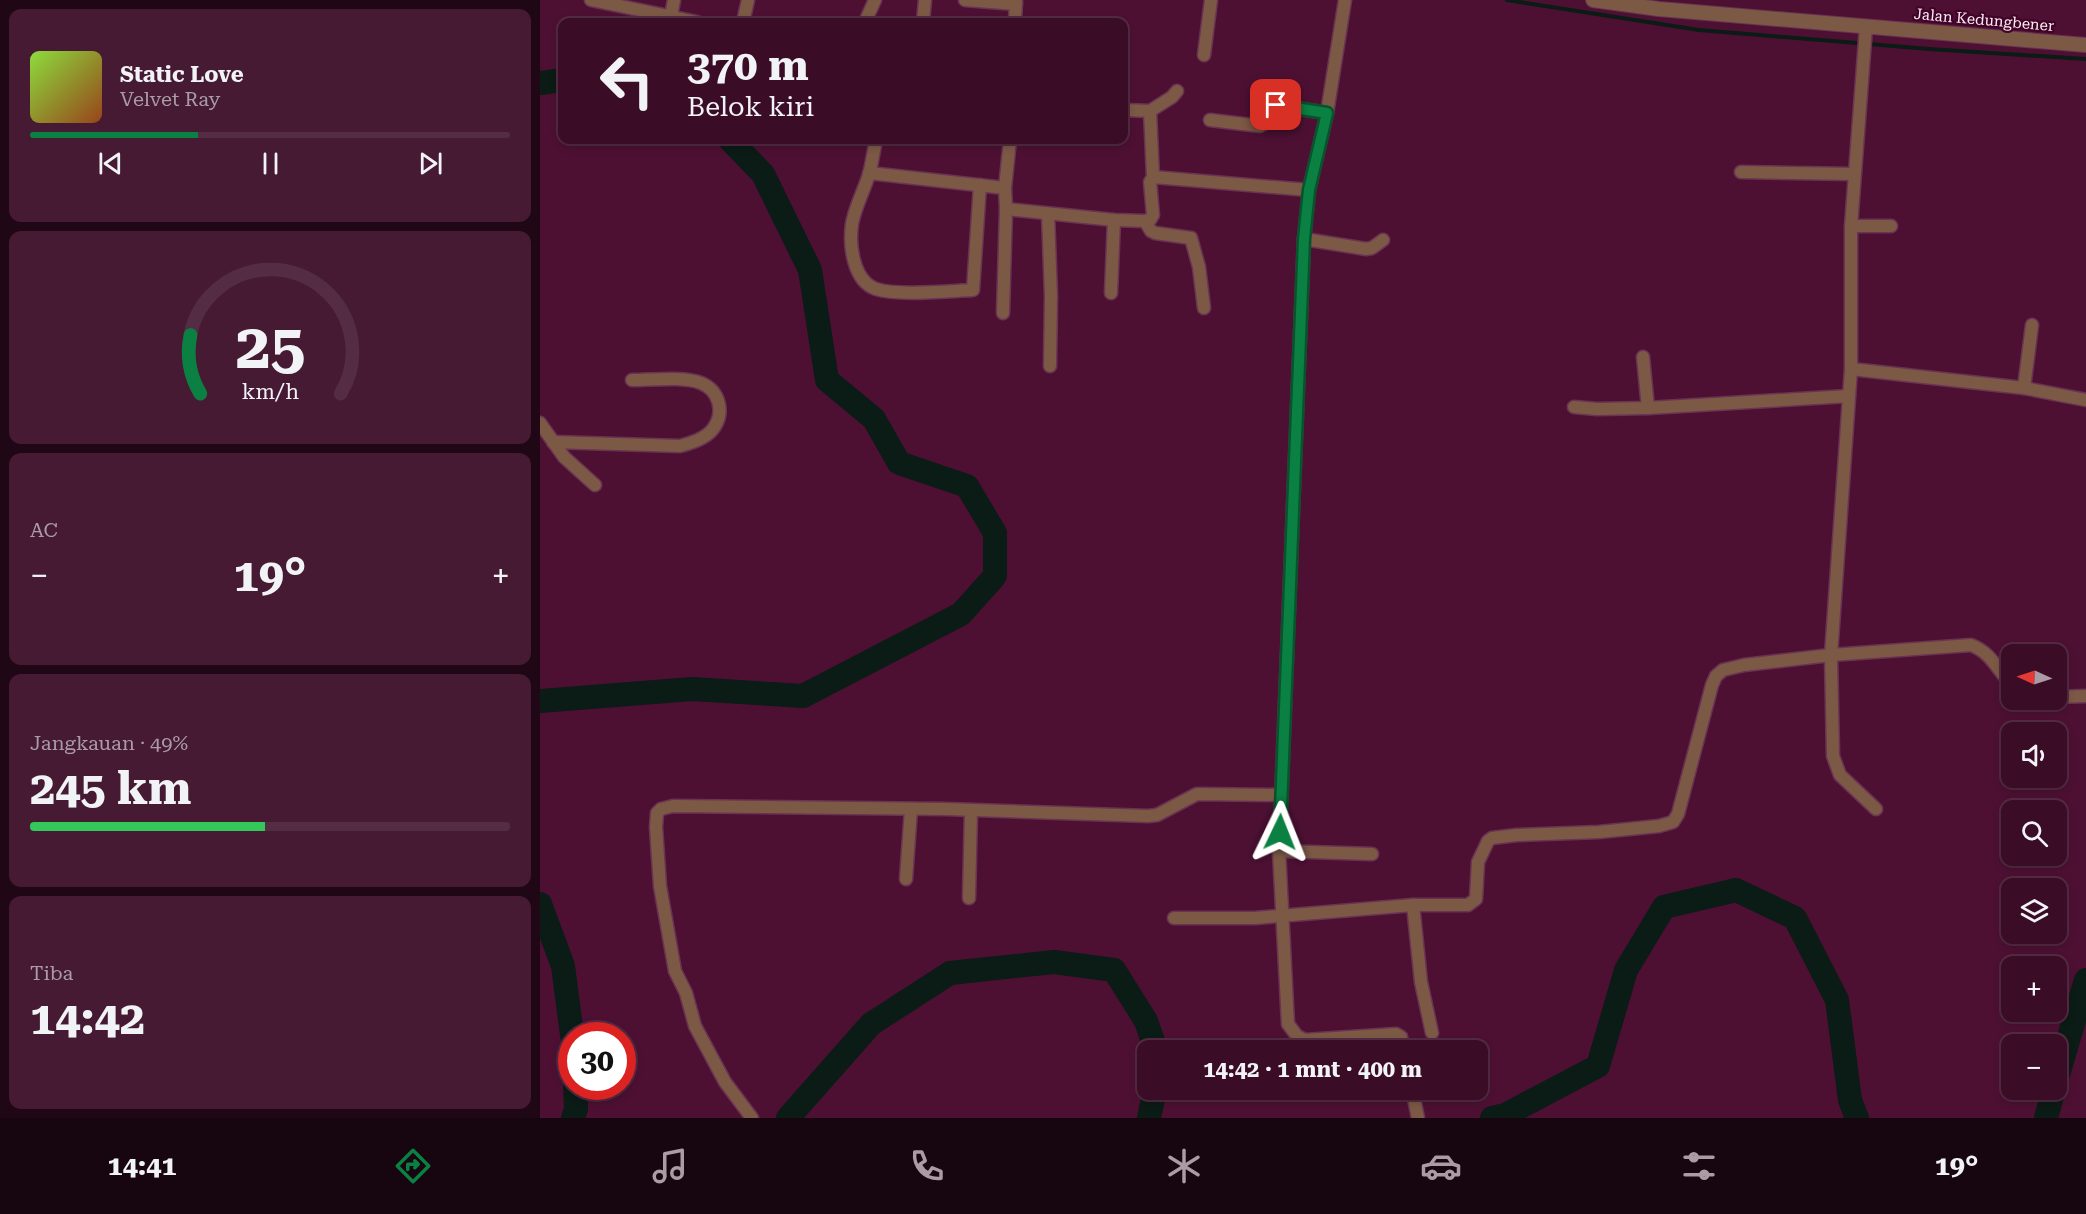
<!DOCTYPE html>
<html lang="id">
<meta charset="utf-8">
<style>
body{margin:0;font-family:"Roboto Serif",serif;background:#451a32;color:#f1f3f6;height:100vh;display:flex;flex-direction:column;font-size:22px;white-space:nowrap}
*{box-sizing:border-box;margin:0}
p{font-size:20px;color:#ab9ba7}
.icon{flex:none;width:33px;height:33px;fill:none;stroke:currentColor;stroke-width:2;stroke-linecap:round;stroke-linejoin:round}
.map{position:relative;flex:1;overflow:hidden}
.sheet{display:flex;flex-direction:column;gap:9px;padding:9px;background:#200715;width:540px}
.sheet>*{flex:none}
.hud{position:absolute;left:18px;top:18px;width:570px;height:126px;border-radius:12px;box-shadow:0 3px 9px #0003,0 0 0 2px #542c43;background:#3a0c26;color:#f1f3f6;overflow:hidden}
.needle{width:39px;rotate:273deg}
.fabs{position:absolute;left:1461px;top:644px;display:grid;gap:12px}
.fabs a{display:grid;place-items:center;width:66px;height:66px;border-radius:12px;background:#3a0c26;box-shadow:0 3px 9px #0003,0 0 0 2px #542c43;font-size:30px}
.speed{position:absolute;left:18px;top:1022px;display:flex;gap:12px;font-size:30px;font-weight:700;text-align:center}
.speed>*{display:grid;place-content:center;width:78px;height:78px;border-radius:50%;background:#3a0c26;box-shadow:0 3px 9px #0003,0 0 0 2px #542c43;line-height:1}
.speed .limit{border:9px solid #d22;background:#fff;color:#111}
.pin{position:absolute;display:grid;place-items:center;width:51px;height:51px;color:#fff;margin:-26px;border-radius:12px;box-shadow:0 3px 9px #0006}
.me{position:absolute;width:66px;margin:-33px;rotate:2deg;stroke-linejoin:round;filter:drop-shadow(0 0 4px #0008)}
.turn{display:flex;align-items:center;gap:21px;height:126px;padding:0 30px;font-size:27px}
.turn .icon{width:78px;height:78px;stroke-width:2.5}
.turn b{display:block;font-size:42px;line-height:51px}
.big{font-size:45px;font-weight:700;line-height:1.1}
.sheet .tile{flex:1;display:flex;flex-direction:column;justify-content:center;gap:9px;min-width:0;padding:0 21px;border-radius:12px;background:#451a32}
.sheet .dial{align-items:center;gap:0}
.dial svg{height:156px;overflow:visible;fill:none;stroke:#542c43;stroke-width:7;stroke-linecap:round;text-anchor:middle}
.dial text{fill:#f1f3f6;stroke:none}
.song{display:flex;align-items:center;gap:18px}
.cover{width:72px;height:72px;border-radius:9px;background:linear-gradient(135deg,hsl(90 70% 55%),hsl(20 70% 35%))}
.played{height:6px;border-radius:3px;background:linear-gradient(90deg,#0b8043 35%,#542c43 35%)}
.keys{display:flex;justify-content:space-around;direction:ltr}
.heat{display:flex;justify-content:space-between;align-items:center;font-size:33px;direction:ltr}
.charge{height:9px;border-radius:4px;background:linear-gradient(90deg,#34c759 49%,#542c43 0)}
.trip{position:absolute;left:597px;top:1040px;width:351px;height:60px;border-radius:12px;background:#3a0c26;box-shadow:0 3px 9px #0003,0 0 0 2px #542c43;font-weight:700;line-height:60px;text-align:center}
.menu{display:flex;height:96px;justify-content:space-around;align-items:center;background:#17050f;color:#ab9ba7}
.menu .icon{width:42px;height:42px}
.menu .selected{color:#0b8043}
.menu b{font-size:27px;color:#f1f3f6}
main{display:flex;flex:1;min-height:0}
.map>svg:first-child{display:block}
.lines{fill:none;stroke-linecap:round;stroke-linejoin:round}
.stream{stroke:#0b1b15;stroke-width:4}
.river{stroke:#0b1b15;stroke-width:24}
.minor-casing{stroke:#693352;stroke-width:15}
.tertiary-casing{stroke:#693352;stroke-width:16}
.minor{stroke:#7c5945;stroke-width:12}
.tertiary{stroke:#7c5945;stroke-width:14}
.route-casing{stroke:#07532c;stroke-width:15}
.route{stroke:#0b8043;stroke-width:10}
.labels{text-anchor:middle;stroke-width:4.5;stroke-linejoin:round;paint-order:stroke}
.street-label{font-size:15px;fill:#fdedf3;stroke:#410429}
</style>
<main>
<section class="sheet">
<div class="tile">
<div class="song"><i class="cover"></i><div><b>Static Love</b><p>Velvet Ray</p></div></div>
<div class="played"></div>
<div class="keys"><svg class="icon" aria-label="previous" viewBox="0 0 24 24"><path d="M18 5L8 12l10 7zM5 5v14"/></svg><svg class="icon" aria-label="pause" viewBox="0 0 24 24"><path d="M8 5v14M16 5v14"/></svg><svg class="icon" aria-label="next" viewBox="0 0 24 24"><path d="M6 5l10 7-10 7zM19 5v14"/></svg></div>
</div>
<div class="tile dial"><svg viewBox="0 0 100 80">
<path d="M14 69A42 42 0 1 1 86 69"/>
<path d="M14 69A42 42 0 0 1 9 39" stroke="#0b8043"/>
<text x="50" y="56" font-size="32" font-weight="700">25</text>
<text x="50" y="72" font-size="11">km/h</text>
</svg></div>
<div class="tile"><p>AC</p>
<div class="heat"><a>−</a><b class="big">19°</b><a>+</a></div>
</div>
<div class="tile"><p>Jangkauan · 49%</p><b class="big">245 km</b><div class="charge"></div></div>
<div class="tile"><p>Tiba</p><b class="big">14:42</b></div>
</section>
<div class="map">
<svg width="1546" height="1118" viewBox="0 0 1546 1118">
<rect width="100%" height="100%" fill="#4d1033"/>
<g class="lines">
<polyline class="stream" points="967,0 1159,30 1389,49 1546,59"/>
<g class="river">
<polyline points="0,83 22,80"/>
<polyline points="0,701 152,689 263,696 421,614 455,576 455,533 427,486 359,463 334,419 287,380 270,270 223,174 190,140"/>
<polyline points="0,904 23,966 32,1035"/>
<polyline points="1516,1081 1546,980"/>
<polyline points="33,1118 36,1109 35,1086"/>
<polyline points="248,1118 331,1024 410,973 514,962 574,970 606,1021 616,1050"/>
<polyline points="609,1118 615,1089"/>
<polyline points="952,1118 965,1115 1058,1066 1086,970 1124,907 1196,890 1255,918 1297,1000 1310,1100 1317,1118"/>
<polyline points="1506,1118 1514,1089"/>
</g>
<g class="minor-casing">
<g id="minor">
<polyline points="51,0 157,22"/>
<polyline points="425,0 476,4"/>
<polyline points="805,0 787,113 769,190 764,239 739,851 748,1024 757,1036 765,1040 856,1034 861,1037 864,1050"/>
<polyline points="131,16 134,0"/>
<polyline points="203,22 208,0"/>
<polyline points="325,22 335,0"/>
<polyline points="383,22 385,0"/>
<polyline points="475,22 476,0"/>
<polyline points="1326,27 1311,226 1311,369 1291,655 1293,756 1300,775 1336,809"/>
<polyline points="664,55 671,0"/>
<polyline points="584,110 610,111 632,97 637,91"/>
<polyline points="610,111 613,177"/>
<polyline points="670,120 720,126 725,123 729,108 736,105 787,113"/>
<path d="M336 140C334 150 332 161 330 171 325 189 315 206 312 224 309 245 313 281 336 289 357 296 408 291 433 290L440 185"/>
<polyline points="1201,172 1314,174"/>
<polyline points="329,173 465,188"/>
<polyline points="466,209 574,220 605,221 610,220 613,215 610,182 613,177 769,190"/>
<polyline points="508,214 511,296 510,366"/>
<polyline points="605,221 611,231 615,233 651,238 659,267 664,308"/>
<polyline points="1311,226 1351,226"/>
<polyline points="764,239 826,249 832,248 843,240"/>
<polyline points="571,293 574,220"/>
<polyline points="463,313 466,209 465,188 470,140"/>
<polyline points="1103,357 1108,408"/>
<polyline points="1311,369 1484,388 1546,400"/>
<polyline points="1484,388 1492,325"/>
<polyline points="1034,407 1057,409 1108,408 1309,396"/>
<polyline points="0,423 24,457 55,485"/>
<path d="M13 442 140 446C151 443 165 439 173 429 185 413 180 391 161 383 144 376 111 380 92 380"/>
<polyline points="1516,697 1546,696"/>
<polyline points="739,851 832,854"/>
<polyline points="366,879 371,809"/>
<polyline points="429,898 431,810"/>
<polyline points="873,905 881,982 892,1033"/>
<path d="M634 918H715L873 905H928L936 899 938 862 948 841 952 838 977 835 1059 832 1119 826 1133 822 1138 814 1172 685 1176 676 1183 670 1204 665 1291 655 1431 645C1452 653 1457 670 1472 685"/>
<polyline points="872,1089 878,1118"/>
<polyline points="212,1118 185,1082 155,1026 146,993 135,971 120,886 116,827 117,813 121,809 133,806 406,809 608,816 617,815 657,794 741,795"/>
</g>
</g>
<g class="tertiary-casing">
<polyline id="tertiary" points="1053,0 1119,9 1546,45"/>
</g>
<use href="#minor" class="minor"/>
<use href="#tertiary" class="tertiary"/>
</g>
<g class="lines">
<g class="route-casing">
<polyline id="route" points="736,105 787,113 769,190 764,239 740,832"/>
</g>
<use href="#route" class="route"/>
</g>
<g class="labels">
<g class="street-label">
<text transform="translate(1444 20) rotate(5)" y="5">Jalan Kedungbener</text>
</g>
</g>
</svg>
<div class="fabs">
<a><svg class="needle" viewBox="-14 -14 28 28"><path d="M0-13l5 13h-10z" fill="#e53935"/><path d="M0 13l5-13h-10z" fill="#ab9ba7"/></svg></a>
<a><svg class="icon" aria-label="sound" viewBox="0 0 24 24"><path d="M4 9h4l5-4v14l-5-4H4zM17 9q2 3 0 6"/></svg></a>
<a><svg class="icon" aria-label="search" viewBox="0 0 24 24"><circle cx="10" cy="10" r="6"/><path d="M15 15l6 6"/></svg></a>
<a><svg class="icon" aria-label="layers" viewBox="0 0 24 24"><path d="M12 4l9 5-9 5-9-5zM3 14l9 5 9-5"/></svg></a>
<a>+</a>
<a>−</a>
</div>
<div class="speed"><div class="limit">30</div></div>
<div class="pin" style="left:736px;top:105px;background:#d93025"><svg class="icon" aria-label="arrive" viewBox="0 0 24 24"><path d="M6 21V4h12l-3 4 3 4H6"/></svg></div>
<svg class="me" style="left:740px;top:832px" viewBox="-20 -20 40 40"><path d="M0-17L14 15 0 8-14 15z" fill="#0b8043" stroke="#fff" stroke-width="4"/></svg>
<div class="trip">14:42 · 1 mnt · 400 m</div>
<div class="hud">
<div class="turn"><svg class="icon" aria-label="left" viewBox="0 0 24 24"><path d="M17 20v-9H6M10 6l-5 5 5 5"/></svg><div><b>370 m</b>Belok kiri</div></div>
</div>
</div>
</main>
<nav class="menu">
<b>14:41</b>
<svg class="icon selected" aria-label="directions" viewBox="0 0 24 24"><path d="M12 3l9 9-9 9-9-9zM9 14v-3h6M13 9l2 2-2 2"/></svg>
<svg class="icon" aria-label="music" viewBox="0 0 24 24"><path d="M9 18V5l10-2v13"/><circle cx="6" cy="18" r="3"/><circle cx="16" cy="16" r="3"/></svg>
<svg class="icon" aria-label="phone" viewBox="0 0 24 24"><path d="M5 4h4l2 5-3 2q2 4 5 5l2-3 5 2v4C11 20 4 13 5 4z"/></svg>
<svg class="icon" aria-label="climate" viewBox="0 0 24 24"><path d="M12 3v18M4 7l16 10M4 17L20 7"/></svg>
<svg class="icon" aria-label="car" viewBox="0 0 24 24"><path d="M5 17H2v-5l4-1 3-4h7l3 4 3 1v5h-3M9 17h6M6 11h13"/><circle cx="7" cy="17" r="2"/><circle cx="17" cy="17" r="2"/></svg>
<svg class="icon" aria-label="filters" viewBox="0 0 24 24"><path d="M4 7h16M4 17h16"/><circle cx="9" cy="7" r="2"/><circle cx="15" cy="17" r="2"/></svg>
<b>19°</b>
</nav>
